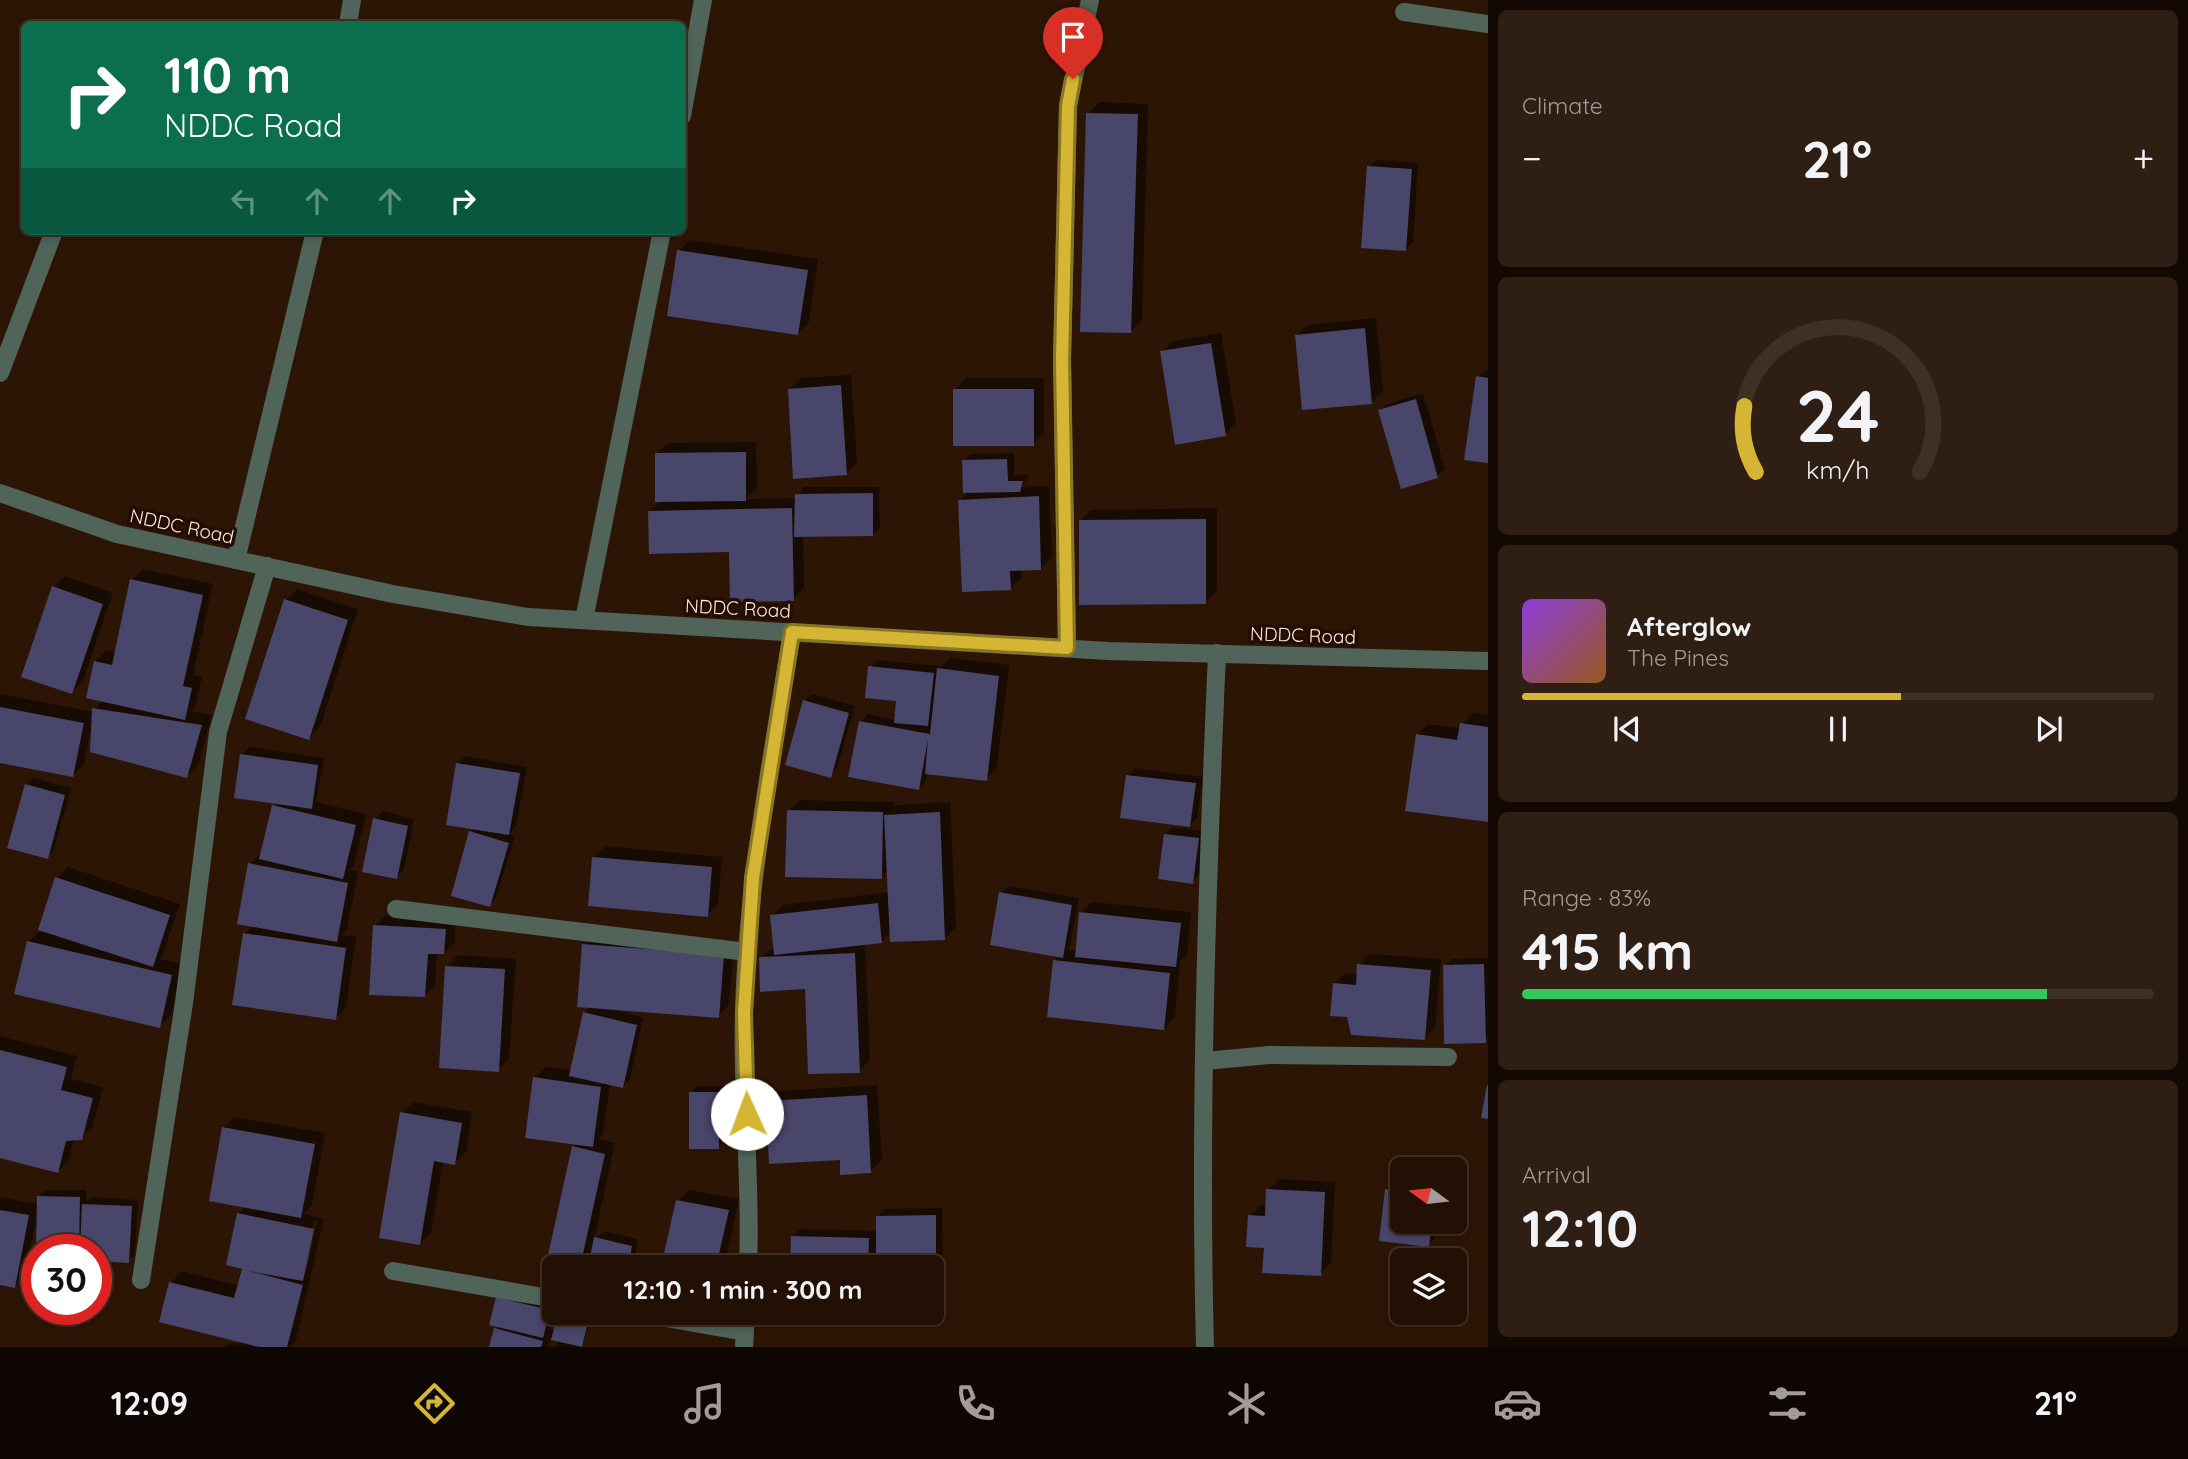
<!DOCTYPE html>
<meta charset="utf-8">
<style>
body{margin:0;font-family:Quicksand,sans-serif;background:#2e1e13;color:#f1f3f6;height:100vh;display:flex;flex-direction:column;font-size:26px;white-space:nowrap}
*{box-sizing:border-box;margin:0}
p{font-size:23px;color:#a29d9a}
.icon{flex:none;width:38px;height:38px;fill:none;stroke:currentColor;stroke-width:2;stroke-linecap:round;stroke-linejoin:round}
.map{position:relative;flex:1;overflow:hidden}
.side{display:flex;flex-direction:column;gap:10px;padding:10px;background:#130902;width:700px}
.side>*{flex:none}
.guide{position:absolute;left:21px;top:21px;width:665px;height:214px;border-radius:10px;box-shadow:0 4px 10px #0003,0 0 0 2px #3f3026;background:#0b6e4f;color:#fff;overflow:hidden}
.needle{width:46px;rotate:285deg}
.fabs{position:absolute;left:1390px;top:1157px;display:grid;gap:14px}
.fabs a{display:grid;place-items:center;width:77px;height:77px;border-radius:10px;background:#221004;box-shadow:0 4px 10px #0003,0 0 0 2px #3f3026;font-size:35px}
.speed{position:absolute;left:21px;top:1234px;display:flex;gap:14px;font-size:35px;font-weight:700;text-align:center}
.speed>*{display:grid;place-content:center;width:91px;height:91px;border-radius:50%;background:#221004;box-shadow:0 4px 10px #0003,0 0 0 2px #3f3026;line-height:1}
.speed .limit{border:10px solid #d22;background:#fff;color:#111}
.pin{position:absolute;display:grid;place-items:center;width:60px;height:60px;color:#fff;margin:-72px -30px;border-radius:50% 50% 50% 0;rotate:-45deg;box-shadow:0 0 7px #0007}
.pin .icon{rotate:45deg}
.me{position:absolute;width:77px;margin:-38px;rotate:358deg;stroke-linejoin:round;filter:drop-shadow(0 0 5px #0008)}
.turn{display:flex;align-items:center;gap:24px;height:147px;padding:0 28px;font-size:32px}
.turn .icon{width:91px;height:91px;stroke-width:2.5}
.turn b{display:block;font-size:49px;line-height:60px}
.lanes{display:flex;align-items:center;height:66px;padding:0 28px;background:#0003;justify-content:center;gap:35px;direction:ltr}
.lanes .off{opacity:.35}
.big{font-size:52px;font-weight:700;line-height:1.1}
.side .widget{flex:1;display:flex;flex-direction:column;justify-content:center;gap:10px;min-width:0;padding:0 24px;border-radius:10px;background:#2e1e13}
.side .dial{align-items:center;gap:0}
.dial svg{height:182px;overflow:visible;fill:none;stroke:#3f3026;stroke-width:7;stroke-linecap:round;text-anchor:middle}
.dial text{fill:#f1f3f6;stroke:none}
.song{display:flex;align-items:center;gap:21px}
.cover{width:84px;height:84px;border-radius:10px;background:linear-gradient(135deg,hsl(270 70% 55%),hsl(30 70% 35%))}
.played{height:7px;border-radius:4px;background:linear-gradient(90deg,#d5b534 60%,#3f3026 60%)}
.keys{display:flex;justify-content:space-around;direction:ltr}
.heat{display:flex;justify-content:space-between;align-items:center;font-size:38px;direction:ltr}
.charge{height:10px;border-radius:5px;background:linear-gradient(90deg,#34c759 83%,#3f3026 0)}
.trip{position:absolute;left:542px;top:1255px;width:402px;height:70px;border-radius:10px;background:#221004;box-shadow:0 4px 10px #0003,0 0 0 2px #3f3026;font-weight:700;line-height:70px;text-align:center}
.dock{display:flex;height:112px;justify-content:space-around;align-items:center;background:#0e0602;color:#a29d9a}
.dock .icon{width:49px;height:49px}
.dock .on{color:#d5b534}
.dock b{font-size:32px;color:#f1f3f6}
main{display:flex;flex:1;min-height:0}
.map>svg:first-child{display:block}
.shadow{fill:#0007;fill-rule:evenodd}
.building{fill:#49466c}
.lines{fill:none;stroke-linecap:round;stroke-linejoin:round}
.minor{stroke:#50645a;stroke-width:18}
.route-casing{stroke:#8a7622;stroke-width:18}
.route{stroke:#d5b534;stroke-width:12}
.labels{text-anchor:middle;stroke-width:7;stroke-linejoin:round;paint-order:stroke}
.street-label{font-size:19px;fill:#fbeadf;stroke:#230c00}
</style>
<main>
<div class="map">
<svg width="1488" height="1347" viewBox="0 0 1488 1347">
<rect width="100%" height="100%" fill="#2d1505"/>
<g class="shadow">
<polygon points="1099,102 1148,104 1142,320 1131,331 1088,114"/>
<polygon points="1376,160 1418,163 1413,242 1406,249 1369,167"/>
<polygon points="690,240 818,259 809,322 798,333 679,251"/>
<polygon points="1376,318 1383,391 1371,402 1296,336 1307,325"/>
<polygon points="1221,333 1236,423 1225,434 1162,352 1173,341"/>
<polygon points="1485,370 1488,370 1488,462 1478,377"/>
<polygon points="851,375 857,462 846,474 790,389 801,378"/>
<polygon points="966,378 1044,378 1044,433 1033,444 955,389"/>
<polygon points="1423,393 1445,469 1437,476 1380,411 1387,404"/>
<polygon points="756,442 757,488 746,499 796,498 804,487 879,487 880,527 873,535 803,535 804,588 793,599 731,550 649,512 661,500 656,454 668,443"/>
<polygon points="1014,453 1014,475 1029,475 1022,487 1049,486 1052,557 1041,568 1021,569 1022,578 1010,589 960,501 969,491 964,461 971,454"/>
<polygon points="1217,508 1217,591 1206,602 1080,521 1091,510"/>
<polygon points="143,569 213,584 193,675 202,677 195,707 191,711 212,715 198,765 187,776 90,732 84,764 73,775 0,761 0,694 93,712 103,700 95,662 106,650 116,653 132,580"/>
<polygon points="65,576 113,593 83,681 72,692 54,587"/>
<polygon points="297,589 358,609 320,727 309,738 286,600"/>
<polygon points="950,658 1009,665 997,768 986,779 927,772 926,781 918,788 861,722 868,714 896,720 898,700 870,667 877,660 942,666"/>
<polygon points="812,694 855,706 837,768 830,776 804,701"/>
<polygon points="1473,712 1488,715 1488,820 1417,735 1428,724 1461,728"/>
<polygon points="249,747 324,758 316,802 366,814 354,866 350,870 358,872 347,929 341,935 356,937 346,1007 335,1018 244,934 253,925 250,864 261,853 277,802 242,755"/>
<polygon points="465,756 527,767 516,826 509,834 515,836 496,898 489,905 471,832 475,828 458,763"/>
<polygon points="1135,768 1203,777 1197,818 1190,825 1128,775"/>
<polygon points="33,778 71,788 54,850 47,857 26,785"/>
<polygon points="800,800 894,802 894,808 897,805 950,802 956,927 945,938 892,931 882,941 865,943 870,1060 859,1071 806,987 760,958 775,946 772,916 783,905 890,892 889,870 881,877 789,811"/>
<polygon points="382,811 414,819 404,870 397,877 375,819"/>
<polygon points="1172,827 1205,831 1200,874 1192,882 1165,835"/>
<polygon points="605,846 722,857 718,904 707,915 594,857"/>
<polygon points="68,867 180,904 163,954 159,959 182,964 171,1015 159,1026 28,942 40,931 57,878"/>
<polygon points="1008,886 1079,898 1069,950 1077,951 1081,913 1092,902 1191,912 1187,955 1180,961 1175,1017 1164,1028 1055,961 1060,956 1001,893"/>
<polygon points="386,915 456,919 455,942 444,953 437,952 435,985 424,996 375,926"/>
<polygon points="595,934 734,945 729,1005 718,1016 608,1007 643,1018 630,1079 623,1086 610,1083 603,1134 598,1139 615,1143 594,1240 603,1231 638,1239 633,1267 555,1267 545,1276 573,1147 577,1143 535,1078 546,1067 572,1070 584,1013 591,1006 584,945"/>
<polygon points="1370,954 1441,959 1435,1027 1424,1039 1349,1015 1334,984 1345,973 1358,974 1359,965"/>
<polygon points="458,955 516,959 509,1059 498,1070 447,967"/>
<polygon points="1488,958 1488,1038 1485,1041 1445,966 1452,959"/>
<polygon points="0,1036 77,1056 71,1079 103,1087 93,1126 81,1138 74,1139 69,1160 58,1171 0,1156"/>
<polygon points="877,1085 882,1160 871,1171 842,1158 768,1102 779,1091"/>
<polygon points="698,1086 725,1086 725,1140 718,1147 691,1093"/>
<polygon points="413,1102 472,1112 466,1152 455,1163 443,1161 431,1232 420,1243 402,1113"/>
<path d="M234 1117 325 1133 312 1205 303 1214 324 1218 296 1341 290 1347H225L229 1343H249L171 1283 182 1271 239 1286 244 1267 238 1214 246 1206 223 1128ZM314 1220 317 1221 307 1269H304Z"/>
<polygon points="1279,1179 1335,1182 1331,1263 1320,1274 1266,1246 1250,1216 1261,1205 1267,1205 1268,1190"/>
<polygon points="1394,1183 1402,1184 1402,1222 1438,1222 1435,1238 1428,1245 1381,1240 1387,1190"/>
<polygon points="46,1190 86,1190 86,1202 91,1197 138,1200 135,1254 128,1261 96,1250 38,1250 36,1222 25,1275 14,1286 0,1284 0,1197 38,1204 38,1197"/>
<polygon points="689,1190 739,1199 724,1267 662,1267 678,1201"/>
<polygon points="942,1208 943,1273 935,1280 933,1280 933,1267 878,1267 878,1254 875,1254 874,1267 792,1267 793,1236 800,1229 878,1231 878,1216 885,1209"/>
<polygon points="497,1298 555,1303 550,1329 555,1331 560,1312 591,1315 584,1343 580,1347 554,1347 560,1341 551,1338 548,1347 491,1347 499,1326"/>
</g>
<g class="building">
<polygon points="1086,113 1138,114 1131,333 1080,332"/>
<polygon points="1367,166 1412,169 1406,251 1361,248"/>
<polygon points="677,250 808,270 798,335 667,316"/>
<polygon points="1365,328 1372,404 1302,410 1295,335"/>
<polygon points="1211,343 1226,436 1175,445 1160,351"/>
<polygon points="1476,376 1488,378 1488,463 1464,460"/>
<polygon points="841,385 847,475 793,479 788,389"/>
<rect x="953" y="389" width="81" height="57"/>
<polygon points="1416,399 1438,478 1401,489 1378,410"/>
<polygon points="746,452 746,501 655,502 655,453"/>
<polygon points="1007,459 1008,481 1023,481 1020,492 963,493 962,460"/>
<polygon points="873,493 873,536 794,537 795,494"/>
<polygon points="1039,496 1041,570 1010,571 1011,590 962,592 958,500"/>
<polygon points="792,508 794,601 730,602 729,552 649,554 648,511"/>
<polygon points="1206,519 1206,604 1079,605 1079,520"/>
<polygon points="130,579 203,595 183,686 192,688 185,720 86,698 94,661 112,665"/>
<polygon points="52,586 103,604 72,694 21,677"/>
<polygon points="284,599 348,620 309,740 245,719"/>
<polygon points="868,666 934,673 928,726 894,723 896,701 865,698"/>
<polygon points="937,668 999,676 987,781 925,774 928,739 919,790 848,777 859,721 930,734"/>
<polygon points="803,700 849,713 831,778 785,765"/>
<polygon points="0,707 84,723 73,777 0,763"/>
<polygon points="92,708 202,725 187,778 90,752"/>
<polygon points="1460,723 1488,727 1488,822 1405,811 1416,734 1457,740"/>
<polygon points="240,754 318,765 312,809 234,798"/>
<polygon points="456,763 520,773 509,835 446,825"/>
<polygon points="1126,775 1196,783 1190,827 1120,818"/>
<polygon points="25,784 65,795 48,859 7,848"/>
<polygon points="272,805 356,825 343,879 259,859"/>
<polygon points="787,810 883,812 882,879 785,877"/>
<polygon points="940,812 945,940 890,942 884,815"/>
<polygon points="373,818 408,826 397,879 362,872"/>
<polygon points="469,831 509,843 490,907 451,896"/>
<polygon points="1164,834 1199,838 1193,884 1158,879"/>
<polygon points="592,857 712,867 708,917 588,906"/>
<polygon points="248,863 348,883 337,942 237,924"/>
<polygon points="55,877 170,915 153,967 38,930"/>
<polygon points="999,892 1072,905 1063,958 990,945"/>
<polygon points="878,903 882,943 774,955 770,915"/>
<polygon points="1079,912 1181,923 1176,967 1075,957"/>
<polygon points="373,925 446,929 444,954 428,954 425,997 369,995"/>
<polygon points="243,933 346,948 336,1020 232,1005"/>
<polygon points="27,941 172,975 160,1028 14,994"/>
<polygon points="582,944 724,955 719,1018 577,1007"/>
<polygon points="855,953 860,1073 808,1074 805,989 760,992 759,957"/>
<polygon points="1053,960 1170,973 1164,1030 1047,1017"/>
<polygon points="1357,964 1431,970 1425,1040 1351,1035 1347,1017 1330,1016 1333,983 1356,985"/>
<polygon points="1484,964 1486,1043 1444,1044 1443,965"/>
<polygon points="445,966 505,969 499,1072 439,1068"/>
<polygon points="583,1012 637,1025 623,1088 569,1076"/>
<polygon points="0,1050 67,1067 61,1090 93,1098 82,1140 66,1141 58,1173 0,1158"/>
<polygon points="533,1077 601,1087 593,1147 525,1138"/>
<polygon points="1487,1085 1488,1085 1488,1119 1481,1118"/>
<rect x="689" y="1092" width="30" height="57"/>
<polygon points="867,1095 871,1173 840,1175 840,1160 769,1164 766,1101"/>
<polygon points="400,1112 462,1123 455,1165 434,1161 420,1245 379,1238"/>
<polygon points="222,1127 315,1144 301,1218 209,1201"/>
<polygon points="572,1146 605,1154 580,1267 555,1267 555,1280 543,1278"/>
<polygon points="1266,1189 1325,1192 1321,1276 1262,1273 1264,1248 1246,1247 1248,1215 1265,1216"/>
<polygon points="1385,1189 1402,1192 1402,1222 1432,1222 1429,1247 1379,1241"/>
<polygon points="37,1196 80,1197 79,1250 36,1250"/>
<polygon points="676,1200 729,1210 716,1267 661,1267"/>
<polygon points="82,1204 132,1206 129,1263 96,1261 96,1250 80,1250"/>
<polygon points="0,1210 29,1215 15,1288 0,1285"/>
<polygon points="237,1213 314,1229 303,1281 249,1271 303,1285 287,1347 259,1347 159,1322 169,1282 234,1298 242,1269 226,1265"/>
<polygon points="936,1215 936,1281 933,1282 933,1267 876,1267 876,1216"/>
<polygon points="791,1236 869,1238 868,1267 790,1267"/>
<polygon points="594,1237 632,1246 628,1267 588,1267"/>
<polygon points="496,1297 550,1310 543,1338 489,1325"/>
<polygon points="558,1312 589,1318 582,1347 551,1340"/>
<polygon points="494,1328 543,1341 541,1347 489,1347"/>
</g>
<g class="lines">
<g class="minor">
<polyline points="1404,12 1488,24"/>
<polyline points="348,24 352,0"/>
<polyline points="682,116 703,0"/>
<polyline points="0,373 54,231"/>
<polyline points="0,493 117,534 393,594 528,617 1108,651 1488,661"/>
<polyline points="236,560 315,231"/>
<polyline points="584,620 662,231"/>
<polyline points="1067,648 1062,359 1068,106 1090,0"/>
<polyline points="396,909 747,952"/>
<polyline points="1205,1061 1269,1055 1448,1057"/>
<path d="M748 1267C752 1182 741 1097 744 1012 747 884 772 758 792 632"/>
<polyline points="393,1271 555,1299"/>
<polyline points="141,1280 184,1003 218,732 267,566"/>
<polyline points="632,1312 745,1332"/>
<polyline points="744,1347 746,1312"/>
<path d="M1205 1347C1199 1116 1207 884 1217 653"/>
</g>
</g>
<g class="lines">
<g class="route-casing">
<polyline id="route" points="747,1114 744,1013 753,878 792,632 1067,648 1062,359 1068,106 1073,79"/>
</g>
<use href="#route" class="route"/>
</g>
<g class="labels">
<g class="street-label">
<text transform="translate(182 526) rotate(12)" y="7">NDDC Road</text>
<text transform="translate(738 608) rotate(3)" y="7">NDDC Road</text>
<text transform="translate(1303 635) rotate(2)" y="7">NDDC Road</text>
</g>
</g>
</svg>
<div class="fabs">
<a><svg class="needle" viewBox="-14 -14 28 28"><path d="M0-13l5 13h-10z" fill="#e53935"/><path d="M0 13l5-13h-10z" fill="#a29d9a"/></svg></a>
<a><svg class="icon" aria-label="layers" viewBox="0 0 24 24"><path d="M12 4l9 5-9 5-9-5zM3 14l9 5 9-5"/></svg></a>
</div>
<div class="speed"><div class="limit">30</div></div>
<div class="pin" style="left:1073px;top:79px;background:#d93025"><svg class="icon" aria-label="arrive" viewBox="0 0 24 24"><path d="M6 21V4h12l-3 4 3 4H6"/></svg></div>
<svg class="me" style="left:747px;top:1114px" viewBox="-20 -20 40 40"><circle r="19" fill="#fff"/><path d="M0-13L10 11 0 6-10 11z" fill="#d5b534"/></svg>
<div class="trip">12:10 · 1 min · 300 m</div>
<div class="guide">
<div class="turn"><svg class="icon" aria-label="right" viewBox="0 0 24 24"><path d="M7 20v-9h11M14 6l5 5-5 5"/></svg><div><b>110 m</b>NDDC Road</div></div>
<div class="lanes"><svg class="icon off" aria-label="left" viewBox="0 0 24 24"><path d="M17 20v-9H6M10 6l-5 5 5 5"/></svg><svg class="icon off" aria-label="ahead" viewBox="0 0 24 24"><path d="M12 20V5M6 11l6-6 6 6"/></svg><svg class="icon off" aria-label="ahead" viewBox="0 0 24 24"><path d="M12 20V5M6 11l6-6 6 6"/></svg><svg class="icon" aria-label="right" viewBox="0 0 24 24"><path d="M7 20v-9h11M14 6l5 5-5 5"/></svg></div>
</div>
</div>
<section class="side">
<div class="widget"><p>Climate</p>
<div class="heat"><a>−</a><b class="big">21°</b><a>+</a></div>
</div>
<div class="widget dial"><svg viewBox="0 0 100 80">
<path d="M14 69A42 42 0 1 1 86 69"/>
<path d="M14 69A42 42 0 0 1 9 40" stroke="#d5b534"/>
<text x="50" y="56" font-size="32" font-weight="700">24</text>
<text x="50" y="72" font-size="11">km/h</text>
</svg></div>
<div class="widget">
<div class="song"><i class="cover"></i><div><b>Afterglow</b><p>The Pines</p></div></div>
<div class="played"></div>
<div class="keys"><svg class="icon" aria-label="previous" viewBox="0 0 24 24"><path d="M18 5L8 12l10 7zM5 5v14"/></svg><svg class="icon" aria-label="pause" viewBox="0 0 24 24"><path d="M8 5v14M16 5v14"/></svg><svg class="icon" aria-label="next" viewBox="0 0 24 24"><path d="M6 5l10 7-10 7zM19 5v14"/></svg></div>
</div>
<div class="widget"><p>Range · 83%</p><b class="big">415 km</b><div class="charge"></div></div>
<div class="widget"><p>Arrival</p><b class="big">12:10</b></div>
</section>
</main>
<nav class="dock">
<b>12:09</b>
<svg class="icon on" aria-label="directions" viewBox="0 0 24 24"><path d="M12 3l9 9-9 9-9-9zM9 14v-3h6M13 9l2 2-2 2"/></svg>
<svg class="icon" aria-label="music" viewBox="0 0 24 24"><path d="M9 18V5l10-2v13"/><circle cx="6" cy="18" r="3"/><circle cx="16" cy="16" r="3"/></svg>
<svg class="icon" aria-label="phone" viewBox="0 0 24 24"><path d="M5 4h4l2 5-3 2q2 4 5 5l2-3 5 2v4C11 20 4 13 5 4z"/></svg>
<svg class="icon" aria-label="climate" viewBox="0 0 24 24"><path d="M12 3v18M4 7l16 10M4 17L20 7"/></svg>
<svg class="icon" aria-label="car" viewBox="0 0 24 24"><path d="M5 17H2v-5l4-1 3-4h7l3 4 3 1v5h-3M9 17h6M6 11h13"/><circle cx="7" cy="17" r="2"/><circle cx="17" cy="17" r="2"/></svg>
<svg class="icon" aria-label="filters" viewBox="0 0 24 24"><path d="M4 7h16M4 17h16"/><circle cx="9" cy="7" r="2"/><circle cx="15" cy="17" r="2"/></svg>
<b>21°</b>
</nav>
